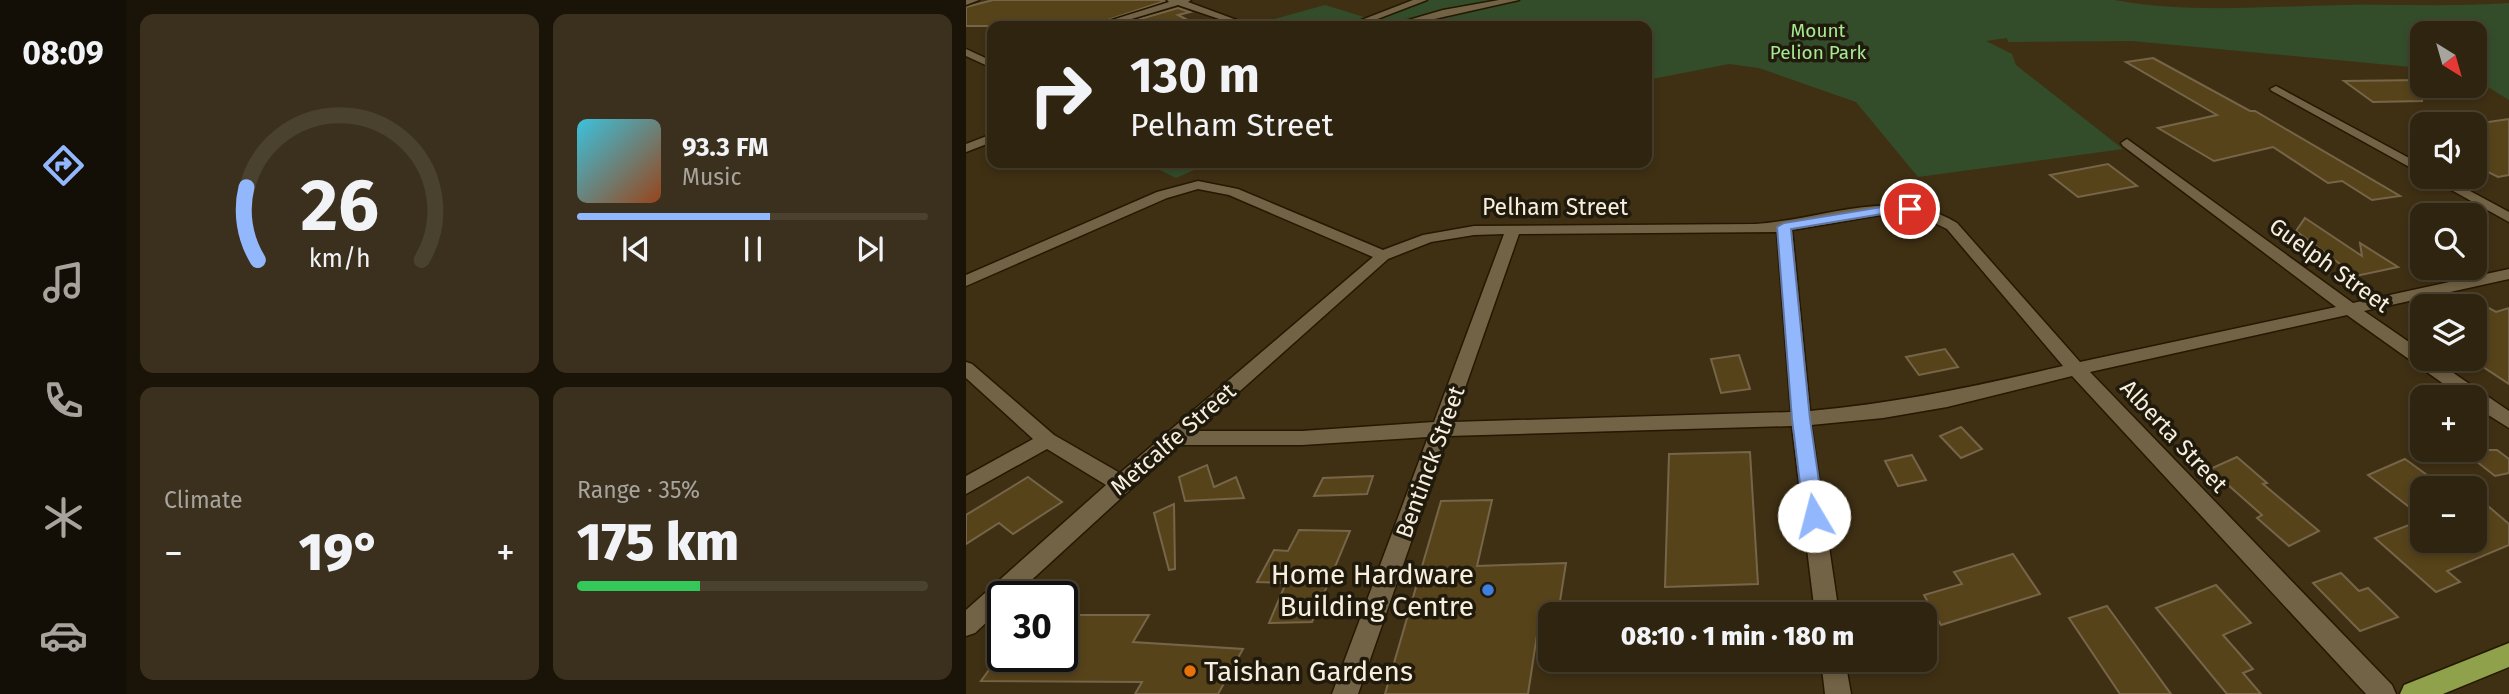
<!DOCTYPE html>
<meta charset="utf-8">
<style>
body{margin:0;font-family:"Fira Sans",sans-serif;background:#3b301d;color:#f1f3f6;height:100vh;display:flex;flex-direction:column;font-size:26px;white-space:nowrap}
*{box-sizing:border-box;margin:0}
p{font-size:23px;color:#a7a49e}
.icon{flex:none;width:38px;height:38px;fill:none;stroke:currentColor;stroke-width:2;stroke-linecap:round;stroke-linejoin:round}
.map{position:relative;flex:1;overflow:hidden}
.details{display:flex;flex-direction:column;gap:14px;padding:14px;background:#1a1408;width:840px}
.details>*{flex:none}
.banner{position:absolute;left:21px;top:21px;width:665px;height:147px;border-radius:14px;box-shadow:0 4px 10px #0003,0 0 0 2px #4a412f;background:#2f240f;color:#f1f3f6;overflow:hidden}
.needle{width:46px;rotate:143deg}
.tools{position:absolute;left:1444px;top:21px;display:grid;gap:14px}
.tools a{display:grid;place-items:center;width:77px;height:77px;border-radius:14px;background:#2f240f;box-shadow:0 4px 10px #0003,0 0 0 2px #4a412f;font-size:35px}
.speed{position:absolute;left:21px;top:581px;display:flex;gap:14px;font-size:35px;font-weight:700;text-align:center}
.speed>*{display:grid;place-content:center;width:91px;height:91px;border-radius:50%;background:#2f240f;box-shadow:0 4px 10px #0003,0 0 0 2px #4a412f;line-height:1}
.speed .limit{border:4px solid #111;border-radius:10px;background:#fff;color:#111}
.pin{position:absolute;display:grid;place-items:center;width:60px;height:60px;color:#fff;margin:-30px;border:4px solid #fff;border-radius:50%;box-shadow:0 2px 7px #0007}
.me{position:absolute;width:77px;margin:-38px;rotate:352deg;stroke-linejoin:round;filter:drop-shadow(0 0 5px #0008)}
.turn{display:flex;align-items:center;gap:24px;height:147px;padding:0 28px;font-size:32px}
.turn .icon{width:91px;height:91px;stroke-width:2.5}
.turn b{display:block;font-size:49px;line-height:60px}
.big{font-size:52px;font-weight:800;line-height:1.1}
.details .widget{flex:1;display:flex;flex-direction:column;justify-content:center;gap:10px;min-width:0;padding:0 24px;border-radius:14px;background:#3b301d}
.details .dial{align-items:center;gap:0}
.dial svg{height:182px;overflow:visible;fill:none;stroke:#4a412f;stroke-width:7;stroke-linecap:round;text-anchor:middle}
.dial text{fill:#f1f3f6;stroke:none}
.song{display:flex;align-items:center;gap:21px}
.cover{width:84px;height:84px;border-radius:10px;background:linear-gradient(135deg,hsl(190 70% 55%),hsl(20 70% 35%))}
.played{height:7px;border-radius:4px;background:linear-gradient(90deg,#93b7fd 55%,#4a412f 55%)}
.keys{display:flex;justify-content:space-around;direction:ltr}
.heat{display:flex;justify-content:space-between;align-items:center;font-size:38px;direction:ltr}
.charge{height:10px;border-radius:5px;background:linear-gradient(90deg,#34c759 35%,#4a412f 0)}
.details .tiles{flex:1;display:grid;gap:14px;grid-template-columns:repeat(2,1fr)}
.trip{position:absolute;left:572px;top:602px;width:399px;height:70px;border-radius:14px;background:#2f240f;box-shadow:0 4px 10px #0003,0 0 0 2px #4a412f;font-weight:800;line-height:70px;text-align:center}
main{display:flex;flex:1;min-height:0}
.dock{display:flex;flex-direction:column;width:126px;justify-content:space-around;align-items:center;background:#130e06;color:#a7a49e}
.dock .icon{width:49px;height:49px}
.dock .selected{color:#93b7fd}
.dock b{font-size:32px;color:#f1f3f6}
.map>svg:first-child{display:block}
.green{fill:#334d2b}
.building{fill:#57431a;stroke:#766548;stroke-width:2}
.lines{fill:none;stroke-linecap:round;stroke-linejoin:round}
.minor-casing{stroke:#251800;stroke-width:3}
.major-casing{stroke:#251800;stroke-width:3}
.minor{fill:#736346;fill-rule:evenodd}
.major{fill:#8fa14a;fill-rule:evenodd}
.route{fill:#93b7fd;stroke:#6077a4;stroke-width:2}
.shop-dot{fill:#3f7fe0;stroke:#201a0d;stroke-width:2.5}
.food-dot{fill:#e8710a;stroke:#201a0d;stroke-width:2.5}
.labels{text-anchor:middle;stroke-width:7;stroke-linejoin:round;paint-order:stroke}
.far-park-label{font-size:19px;fill:#a5e992;stroke:#201a0d}
.street-label{font-size:23px;fill:#f7eede;stroke:#201a0d}
.near-poi-label{font-size:28px;fill:#f7eede;stroke:#201a0d;text-anchor:end}
</style>
<main>
<nav class="dock">
<b>08:09</b>
<svg class="icon selected" aria-label="directions" viewBox="0 0 24 24"><path d="M12 3l9 9-9 9-9-9zM9 14v-3h6M13 9l2 2-2 2"/></svg>
<svg class="icon" aria-label="music" viewBox="0 0 24 24"><path d="M9 18V5l10-2v13"/><circle cx="6" cy="18" r="3"/><circle cx="16" cy="16" r="3"/></svg>
<svg class="icon" aria-label="phone" viewBox="0 0 24 24"><path d="M5 4h4l2 5-3 2q2 4 5 5l2-3 5 2v4C11 20 4 13 5 4z"/></svg>
<svg class="icon" aria-label="climate" viewBox="0 0 24 24"><path d="M12 3v18M4 7l16 10M4 17L20 7"/></svg>
<svg class="icon" aria-label="car" viewBox="0 0 24 24"><path d="M5 17H2v-5l4-1 3-4h7l3 4 3 1v5h-3M9 17h6M6 11h13"/><circle cx="7" cy="17" r="2"/><circle cx="17" cy="17" r="2"/></svg>
</nav>
<section class="details">
<div class="tiles">
<div class="widget dial"><svg viewBox="0 0 100 80">
<path d="M14 69A42 42 0 1 1 86 69"/>
<path d="M14 69A42 42 0 0 1 9 37" stroke="#93b7fd"/>
<text x="50" y="56" font-size="32" font-weight="700">26</text>
<text x="50" y="72" font-size="11">km/h</text>
</svg></div>
<div class="widget">
<div class="song"><i class="cover"></i><div><b>93.3 FM</b><p>Music</p></div></div>
<div class="played"></div>
<div class="keys"><svg class="icon" aria-label="previous" viewBox="0 0 24 24"><path d="M18 5L8 12l10 7zM5 5v14"/></svg><svg class="icon" aria-label="pause" viewBox="0 0 24 24"><path d="M8 5v14M16 5v14"/></svg><svg class="icon" aria-label="next" viewBox="0 0 24 24"><path d="M6 5l10 7-10 7zM19 5v14"/></svg></div>
</div>
<div class="widget"><p>Climate</p>
<div class="heat"><a>−</a><b class="big">19°</b><a>+</a></div>
</div>
<div class="widget"><p>Range · 35%</p><b class="big">175 km</b><div class="charge"></div></div>
</div>
</section>
<div class="map">
<svg width="1543" height="694" viewBox="0 0 1543 694">
<rect width="100%" height="100%" fill="#3f3014"/>
<g class="green">
<path d="M451 0H1149C1224 14 1302 6 1378 5 1433 4 1488 7 1543 3V100L1509 79 1508 33H1456V68L1166 41 1042 42 1041 38 1020 41 1046 54 1050 65 1157 149 952 177 890 102 793 68 763 64 681 80V26H283L359 5 401 18Z"/>
<polygon points="179,163 244,163 210,178"/>
</g>
<g class="building">
<polygon points="27,0 198,0 199,1 124,26 0,26 0,7"/>
<polygon points="212,8 224,12 212,15 233,26 150,26"/>
<polygon points="1187,58 1284,111 1289,111 1434,196 1406,200 1376,181 1362,183 1307,147 1248,161 1192,128 1251,115 1160,62"/>
<polygon points="1456,80 1456,101 1407,102 1378,81"/>
<polygon points="1543,119 1543,175 1532,177 1508,165 1508,124"/>
<polygon points="1142,164 1171,186 1112,197 1084,175"/>
<polygon points="1339,218 1396,256 1394,243 1432,267 1390,276 1330,231"/>
<polygon points="1508,300 1530,312 1543,308 1543,384 1508,361"/>
<polygon points="979,349 992,367 953,375 940,357"/>
<polygon points="773,355 784,389 755,393 745,359"/>
<polygon points="995,427 1016,449 995,458 974,436"/>
<polygon points="1496,450 1531,450 1543,459 1543,473 1529,476"/>
<polygon points="784,452 792,584 699,587 703,454"/>
<polygon points="946,455 960,480 932,486 919,461"/>
<polygon points="1271,457 1301,483 1297,484 1353,531 1323,546 1291,518 1296,515 1244,469"/>
<polygon points="1439,459 1468,480 1456,486 1456,517 1402,475"/>
<polygon points="241,465 248,487 270,477 278,498 219,501 213,477"/>
<polygon points="407,476 401,494 348,496 357,478"/>
<polygon points="62,477 96,502 47,534 33,523 0,544 0,515"/>
<polygon points="1508,494 1543,524 1543,545 1481,571 1494,582 1470,592 1409,538 1456,520 1456,541 1508,541"/>
<polygon points="526,500 511,566 600,563 592,614 584,614 584,635 571,635 562,694 419,694 475,501"/>
<polygon points="208,504 209,569 203,570 188,513"/>
<polygon points="333,530 384,531 346,622 303,623 320,583 291,582 308,550 322,551"/>
<polygon points="1047,554 1074,594 975,625 958,595 996,584 988,572"/>
<polygon points="1375,573 1393,591 1402,588 1432,617 1394,631 1347,583"/>
<polygon points="1250,585 1285,623 1257,635 1287,669 1277,673 1295,694 1261,694 1190,608"/>
<polygon points="1141,606 1205,694 1154,694 1103,618"/>
<polygon points="96,615 183,615 167,642 277,649 252,694 169,694 176,682 15,681 33,656 96,656"/>
</g>
<g class="lines">
<g class="minor-casing">
<g id="minor">
<polygon points="0,0 13,0 0,5"/>
<polygon points="201,0 225,0 222,2 276,22 268,24 212,5 142,26 127,26 203,2"/>
<polygon points="447,0 461,0 393,26 380,26"/>
<polygon points="533,0 553,0 437,26 422,26 477,10"/>
<polygon points="0,49 26,61 26,68 0,56"/>
<polygon points="1310,86 1456,165 1456,174 1306,91 1304,89"/>
<polygon points="26,134 26,142 0,152 0,144"/>
<path d="M1161 139 1387 303 1543 269V279L1398 311 1456 351V359H1467L1543 411V428L1508 406V397H1496L1381 315 1124 372 1426 685 1430 694H1400L1106 376 981 407 917 418 845 425 873 614H849L826 426 482 436 392 694H366L462 437 336 445H213L47 597H37V607L9 633 0 636V610L140 485 81 449 0 494V476L67 439 0 378V362L6 364 88 435 154 473 407 257 263 195 232 189 201 198 0 286V275L191 192 232 181 272 189 417 250 457 235 508 226 789 224C856 220 930 185 991 223L1114 362 1370 307 1157 146 1155 143ZM926 213 952 215 981 229 1097 366C1011 386 932 403 844 411L826 230ZM811 232 825 412 487 422 553 234ZM538 234 468 422 336 431H229L422 259 465 242 508 235Z"/>
<polygon points="1462,177 1478,177 1543,212 1543,222"/>
<polygon points="855,660 879,660 885,694 859,694"/>
</g>
</g>
<g class="major-casing">
<polygon id="major" points="1543,643 1543,667 1477,694 1434,694 1438,685"/>
</g>
<use href="#minor" class="minor"/>
<use href="#major" class="major"/>
</g>
<polygon class="route" points="944,205 949,206 949,212 922,213 825,229 844,419 858,516 855,522 848,524 841,522 838,516 826,419 811,227 818,223 922,206"/>
<circle class="shop-dot" cx="522" cy="590" r="7"/>
<circle class="food-dot" cx="224" cy="671" r="7"/>
<g class="labels">
<g class="far-park-label">
<text x="852" y="37">Mount<tspan x="852" dy="22">Pelion Park</tspan></text>
</g>
<g class="street-label">
<text x="589" y="215">Pelham Street</text>
<text transform="translate(1364 265) rotate(36)" y="8">Guelph Street</text>
<text transform="translate(1208 436) rotate(47)" y="8">Alberta Street</text>
<text transform="translate(207 439) rotate(-41)" y="8">Metcalfe Street</text>
<text transform="translate(464 462) rotate(-70)" y="8">Bentinck Street</text>
</g>
<g class="near-poi-label">
<text x="508" y="584">Home Hardware<tspan x="508" dy="32">Building Centre</tspan></text>
<text x="238" y="681" text-anchor="start">Taishan Gardens</text>
</g>
</g>
</svg>
<div class="tools">
<a><svg class="needle" viewBox="-14 -14 28 28"><path d="M0-13l5 13h-10z" fill="#e53935"/><path d="M0 13l5-13h-10z" fill="#a7a49e"/></svg></a>
<a><svg class="icon" aria-label="sound" viewBox="0 0 24 24"><path d="M4 9h4l5-4v14l-5-4H4zM17 9q2 3 0 6"/></svg></a>
<a><svg class="icon" aria-label="search" viewBox="0 0 24 24"><circle cx="10" cy="10" r="6"/><path d="M15 15l6 6"/></svg></a>
<a><svg class="icon" aria-label="layers" viewBox="0 0 24 24"><path d="M12 4l9 5-9 5-9-5zM3 14l9 5 9-5"/></svg></a>
<a>+</a>
<a>−</a>
</div>
<div class="speed"><div class="limit">30</div></div>
<div class="pin" style="left:944px;top:209px;background:#d93025"><svg class="icon" aria-label="arrive" viewBox="0 0 24 24"><path d="M6 21V4h12l-3 4 3 4H6"/></svg></div>
<svg class="me" style="left:848px;top:516px" viewBox="-20 -20 40 40"><circle r="19" fill="#fff"/><path d="M0-13L10 11 0 6-10 11z" fill="#93b7fd"/></svg>
<div class="trip">08:10 · 1 min · 180 m</div>
<div class="banner">
<div class="turn"><svg class="icon" aria-label="right" viewBox="0 0 24 24"><path d="M7 20v-9h11M14 6l5 5-5 5"/></svg><div><b>130 m</b>Pelham Street</div></div>
</div>
</div>
</main>
